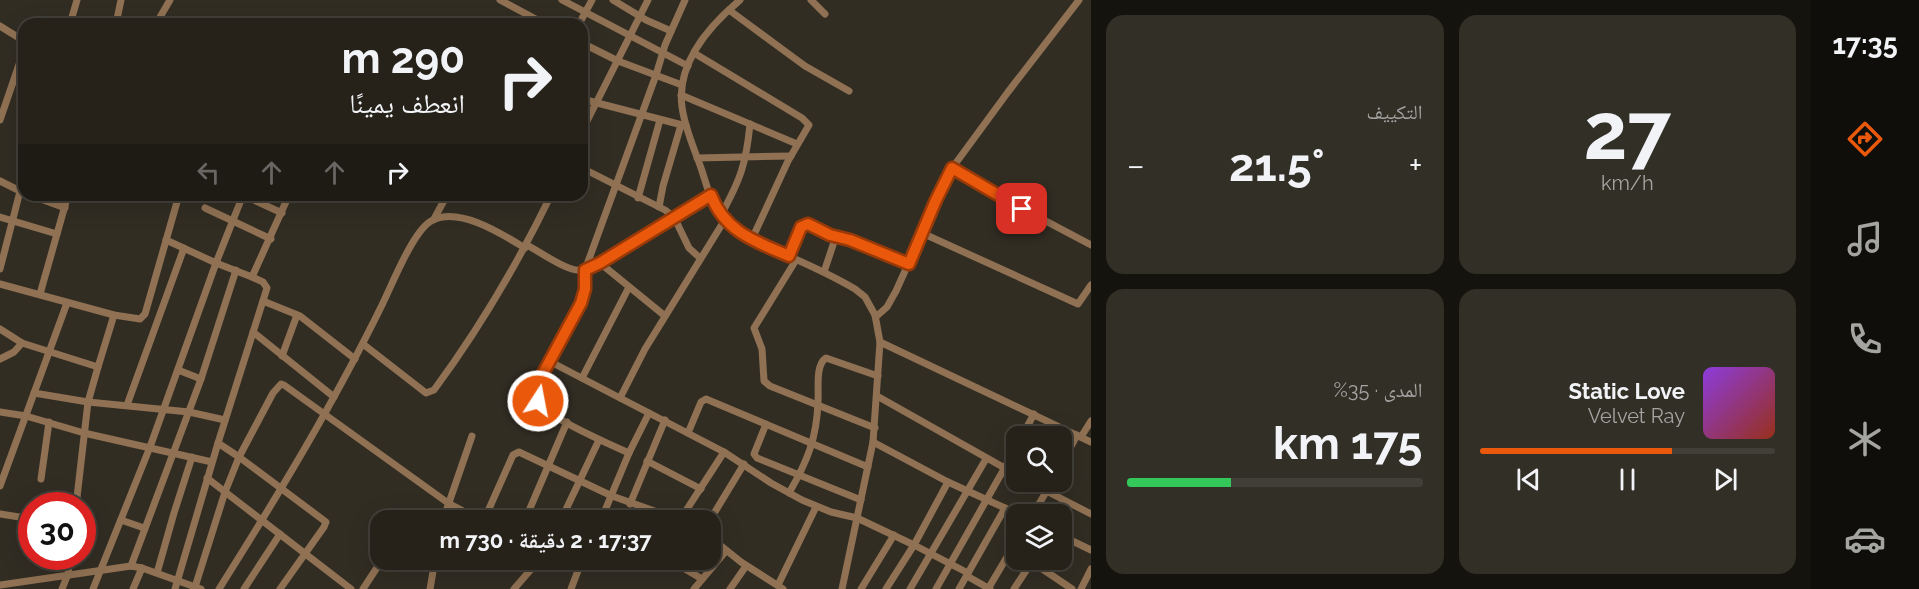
<!DOCTYPE html>
<html lang="ar">
<meta charset="utf-8">
<style>
body{margin:0;font-family:Raleway,"Noto Naskh Arabic",sans-serif;background:#322f27;color:#f1f3f6;direction:rtl;height:100vh;display:flex;flex-direction:column;font-size:22px;white-space:nowrap}
*{box-sizing:border-box;margin:0}
p{font-size:20px;color:#a4a4a2}
.icon{flex:none;width:33px;height:33px;fill:none;stroke:currentColor;stroke-width:2;stroke-linecap:round;stroke-linejoin:round}
.map{position:relative;flex:1;overflow:hidden;direction:ltr}
.drawer{display:flex;flex-direction:column;gap:15px;padding:15px;background:#15130e;width:720px}
.drawer>*{flex:none}
.top-card{position:absolute;left:18px;top:18px;width:570px;height:183px;border-radius:18px;box-shadow:0 6px 24px #0002,0 0 0 2px #423f39;direction:rtl;background:#26221a;color:#f1f3f6;overflow:hidden}
.controls{position:absolute;left:1006px;top:426px;display:grid;gap:12px}
.controls a{display:grid;place-items:center;width:66px;height:66px;border-radius:12px;background:#26221a;box-shadow:0 6px 24px #0002,0 0 0 2px #423f39;font-size:30px}
.speed{position:absolute;left:18px;top:492px;display:flex;gap:12px;font-size:30px;font-weight:700;text-align:center}
.speed>*{display:grid;place-content:center;width:78px;height:78px;border-radius:50%;background:#26221a;box-shadow:0 6px 24px #0002,0 0 0 2px #423f39;line-height:1}
.speed .limit{border:9px solid #d22;background:#fff;color:#111}
.pin{position:absolute;display:grid;place-items:center;width:51px;height:51px;color:#fff;margin:-26px;border-radius:12px;box-shadow:0 3px 9px #0006}
.me{position:absolute;width:66px;margin:-33px;rotate:11deg;stroke-linejoin:round;filter:drop-shadow(0 0 4px #0008)}
.turn{display:flex;align-items:center;gap:21px;height:126px;padding:0 24px;font-size:27px}
.turn .icon{width:78px;height:78px;stroke-width:2.5}
.turn b{display:block;font-size:42px;line-height:51px}
.lanes{display:flex;align-items:center;height:57px;padding:0 24px;background:#0003;justify-content:center;gap:30px;direction:ltr}
.lanes .off{opacity:.35}
.big{font-size:45px;font-weight:700;line-height:1.1}
.drawer .tile{flex:1;display:flex;flex-direction:column;justify-content:center;gap:9px;min-width:0;padding:0 21px;border-radius:18px;background:#322f27}
.drawer .dial{align-items:center;gap:0}
.dial b{font-size:78px;line-height:1}
.song{display:flex;align-items:center;gap:18px}
.cover{width:72px;height:72px;border-radius:9px;background:linear-gradient(135deg,hsl(270 70% 55%),hsl(10 70% 35%))}
.played{height:6px;border-radius:3px;background:linear-gradient(90deg,#ea580c 65%,#423f39 65%)}
.keys{display:flex;justify-content:space-around;direction:ltr}
.heat{display:flex;justify-content:space-between;align-items:center;font-size:33px;direction:ltr}
.charge{height:9px;border-radius:4px;background:linear-gradient(90deg,#34c759 35%,#423f39 0)}
.drawer .tiles{flex:1;display:grid;gap:15px;grid-template-columns:repeat(2,1fr)}
.trip{position:absolute;left:370px;top:510px;width:351px;height:60px;border-radius:18px;background:#26221a;box-shadow:0 6px 24px #0002,0 0 0 2px #423f39;font-weight:700;line-height:60px;text-align:center;direction:rtl}
main{display:flex;flex:1;min-height:0}
.tabs{display:flex;flex-direction:column;width:108px;justify-content:space-around;align-items:center;background:#0f0e0a;color:#a4a4a2}
.tabs .icon{width:42px;height:42px}
.tabs .current{color:#ea580c}
.tabs b{font-size:27px;color:#f1f3f6}
.map>svg:first-child{display:block}
.lines{fill:none;stroke-linecap:round;stroke-linejoin:round}
.minor{stroke:#907153;stroke-width:7}
.route-casing{stroke:#983908;stroke-width:15}
.route{stroke:#ea580c;stroke-width:10}
</style>
<main>
<nav class="tabs">
<b>17:35</b>
<svg class="icon current" aria-label="directions" viewBox="0 0 24 24"><path d="M12 3l9 9-9 9-9-9zM9 14v-3h6M13 9l2 2-2 2"/></svg>
<svg class="icon" aria-label="music" viewBox="0 0 24 24"><path d="M9 18V5l10-2v13"/><circle cx="6" cy="18" r="3"/><circle cx="16" cy="16" r="3"/></svg>
<svg class="icon" aria-label="phone" viewBox="0 0 24 24"><path d="M5 4h4l2 5-3 2q2 4 5 5l2-3 5 2v4C11 20 4 13 5 4z"/></svg>
<svg class="icon" aria-label="climate" viewBox="0 0 24 24"><path d="M12 3v18M4 7l16 10M4 17L20 7"/></svg>
<svg class="icon" aria-label="car" viewBox="0 0 24 24"><path d="M5 17H2v-5l4-1 3-4h7l3 4 3 1v5h-3M9 17h6M6 11h13"/><circle cx="7" cy="17" r="2"/><circle cx="17" cy="17" r="2"/></svg>
</nav>
<section class="drawer">
<div class="tiles">
<div class="tile dial"><b>27</b><p>km/h</p></div>
<div class="tile"><p>التكييف</p>
<div class="heat"><a>−</a><b class="big">21.5°</b><a>+</a></div>
</div>
<div class="tile">
<div class="song"><i class="cover"></i><div><b>Static Love</b><p>Velvet Ray</p></div></div>
<div class="played"></div>
<div class="keys"><svg class="icon" aria-label="previous" viewBox="0 0 24 24"><path d="M18 5L8 12l10 7zM5 5v14"/></svg><svg class="icon" aria-label="pause" viewBox="0 0 24 24"><path d="M8 5v14M16 5v14"/></svg><svg class="icon" aria-label="next" viewBox="0 0 24 24"><path d="M6 5l10 7-10 7zM19 5v14"/></svg></div>
</div>
<div class="tile"><p>المدى · 35%</p><b class="big">175 km</b><div class="charge"></div></div>
</div>
</section>
<div class="map">
<svg width="1091" height="589" viewBox="0 0 1091 589">
<rect width="100%" height="100%" fill="#322d23"/>
<g class="lines">
<g class="minor">
<polyline points="500,0 545,24"/>
<polyline points="562,0 688,66"/>
<polyline points="613,0 646,20 671,31"/>
<path d="M740 0C709 26 676 63 682 107 685 129 694 148 701 168 707 185 712 210 726 222 743 237 765 246 786 255 809 265 833 276 855 289L865 297 875 315 880 342 873 442 842 589"/>
<polyline points="811,0 825,14"/>
<polyline points="729,10 805,66 849,91"/>
<polyline points="70,24 77,0"/>
<polyline points="116,24 121,0"/>
<polyline points="156,24 170,0"/>
<polyline points="579,24 592,0"/>
<polyline points="0,26 24,41"/>
<polyline points="582,43 618,61 682,85"/>
<polyline points="694,53 802,118 809,125 788,161 752,239"/>
<polyline points="681,95 797,144"/>
<polyline points="582,99 686,126"/>
<polyline points="0,120 24,50"/>
<polyline points="582,131 648,0"/>
<polyline points="697,158 791,156"/>
<polyline points="582,168 665,210 674,217 689,248 700,258"/>
<polyline points="952,168 991,192 1091,245"/>
<polyline points="0,181 24,193"/>
<polyline points="30,195 65,208"/>
<polyline points="243,195 282,213"/>
<polyline points="638,198 660,120"/>
<polyline points="659,207 663,186 681,125"/>
<polyline points="205,208 271,239"/>
<path d="M721 215C740 180 746 165 750 124"/>
<polyline points="0,217 57,234"/>
<polyline points="434,219 447,195"/>
<polyline points="922,233 1078,304 1091,285"/>
<polyline points="166,240 216,263 252,277 289,195"/>
<path d="M527 245C540 252 568 272 581 270 588 270 594 266 600 263L711 195"/>
<polyline points="789,256 801,227 808,224 830,235 850,240 909,264"/>
<polyline points="796,260 754,328 762,349 764,381 770,386 875,428"/>
<polyline points="600,263 665,316"/>
<polyline points="0,269 24,176"/>
<polyline points="824,272 836,236"/>
<polyline points="0,284 114,315 140,319 145,314 179,195"/>
<polyline points="40,294 68,195"/>
<polyline points="263,301 300,316 355,359"/>
<polyline points="875,315 878,315 887,307 896,291 950,171 1008,92 1079,0"/>
<polyline points="0,329 22,343 98,367 114,315"/>
<polyline points="253,332 334,397"/>
<polyline points="880,342 1091,442"/>
<path d="M363 344 426 393 434 390C479 329 518 263 551 195"/>
<polyline points="282,356 297,315"/>
<polyline points="0,359 14,352 22,343"/>
<polyline points="549,361 620,398"/>
<polyline points="178,370 201,379"/>
<polyline points="582,378 629,287"/>
<polyline points="34,393 88,402 189,412 225,420"/>
<polyline points="877,396 1017,475"/>
<polyline points="127,405 184,248"/>
<polyline points="0,412 26,416 84,433 212,462"/>
<polyline points="649,413 724,452 771,483 802,500 831,512 857,518 914,545 968,573"/>
<polyline points="766,424 754,454 757,458 861,500"/>
<polyline points="688,433 701,402 706,399 868,467"/>
<polyline points="1022,436 1034,414"/>
<polyline points="1081,437 1091,421"/>
<polyline points="873,442 948,482 1018,514"/>
<polyline points="218,443 239,457 326,522 324,527 280,589"/>
<path d="M629 453C613 446 546 416 539 404 529 384 570 321 581 303L585 289V270L656 75 665 45 685 0"/>
<polyline points="647,461 701,489"/>
<polyline points="1062,463 1077,435"/>
<polyline points="207,478 351,589"/>
<polyline points="41,479 49,422"/>
<polyline points="1029,482 1091,514"/>
<polyline points="0,486 67,303"/>
<path d="M789 493C807 462 817 438 818 401 819 389 815 365 826 358L878 376"/>
<polyline points="630,504 665,420"/>
<polyline points="76,506 88,402 98,367"/>
<polyline points="0,514 32,519"/>
<polyline points="1033,514 1052,482"/>
<polyline points="564,515 578,520"/>
<polyline points="121,520 144,528"/>
<polyline points="443,520 472,436"/>
<polyline points="484,520 513,455 519,452 612,496 680,520"/>
<polyline points="525,520 567,422"/>
<polyline points="561,520 599,440"/>
<polyline points="601,520 629,453 649,413 620,398 645,349 724,221"/>
<polyline points="680,520 724,452"/>
<polyline points="710,520 744,464"/>
<polyline points="1062,536 1091,550"/>
<polyline points="711,538 741,562 783,589"/>
<polyline points="559,560 579,567"/>
<polyline points="670,560 702,579"/>
<polyline points="1032,562 1072,589"/>
<polyline points="131,566 201,379 236,270"/>
<polyline points="157,573 174,513 192,457"/>
<polyline points="967,576 990,589"/>
<polyline points="0,585 131,566 142,568 201,589"/>
<polyline points="778,585 816,507"/>
<polyline points="195,587 225,492 239,457 273,393 281,384 284,385 448,503 480,520"/>
<polyline points="62,589 68,574 70,556"/>
<polyline points="93,589 150,447 216,263 243,195"/>
<polyline points="133,589 142,568"/>
<polyline points="175,589 218,443 267,288 263,282 252,277"/>
<path d="M219 589C277 497 334 403 382 305 392 285 414 228 433 220 460 207 502 234 525 248"/>
<polyline points="244,589 280,534"/>
<polyline points="363,589 382,560"/>
<polyline points="430,589 435,560"/>
<polyline points="514,589 539,560"/>
<polyline points="571,589 582,560"/>
<polyline points="694,589 726,551"/>
<polyline points="730,589 746,566"/>
<polyline points="861,589 894,535"/>
<polyline points="886,589 914,545 948,482"/>
<polyline points="910,589 986,459"/>
<polyline points="936,589 1017,446"/>
<polyline points="959,589 1005,508"/>
<polyline points="988,589 1017,540"/>
<polyline points="1014,589 1033,560"/>
<polyline points="1081,589 1091,569"/>
</g>
</g>
<g class="lines">
<g class="route-casing">
<path id="route" d="M538 401 540 379 581 303 585 289V270L600 263 711 195C724 231 756 242 789 256L801 227 808 224 830 235 850 240 909 264 936 200 952 168 1022 209"/>
</g>
<use href="#route" class="route"/>
</g>
</svg>
<div class="controls">
<a><svg class="icon" aria-label="search" viewBox="0 0 24 24"><circle cx="10" cy="10" r="6"/><path d="M15 15l6 6"/></svg></a>
<a><svg class="icon" aria-label="layers" viewBox="0 0 24 24"><path d="M12 4l9 5-9 5-9-5zM3 14l9 5 9-5"/></svg></a>
</div>
<div class="speed"><div class="limit">30</div></div>
<div class="pin" style="left:1022px;top:209px;background:#d93025"><svg class="icon" aria-label="arrive" viewBox="0 0 24 24"><path d="M6 21V4h12l-3 4 3 4H6"/></svg></div>
<svg class="me" style="left:538px;top:401px" viewBox="-20 -20 40 40"><circle r="17" fill="#ea580c" stroke="#fff" stroke-width="3"/><path d="M0-11L8 9 0 5-8 9z" fill="#fff"/></svg>
<div class="trip">17:37 · 2 دقيقة · 730 m</div>
<div class="top-card">
<div class="turn"><svg class="icon" aria-label="right" viewBox="0 0 24 24"><path d="M7 20v-9h11M14 6l5 5-5 5"/></svg><div><b>290 m</b>انعطف يمينًا</div></div>
<div class="lanes"><svg class="icon off" aria-label="left" viewBox="0 0 24 24"><path d="M17 20v-9H6M10 6l-5 5 5 5"/></svg><svg class="icon off" aria-label="ahead" viewBox="0 0 24 24"><path d="M12 20V5M6 11l6-6 6 6"/></svg><svg class="icon off" aria-label="ahead" viewBox="0 0 24 24"><path d="M12 20V5M6 11l6-6 6 6"/></svg><svg class="icon" aria-label="right" viewBox="0 0 24 24"><path d="M7 20v-9h11M14 6l5 5-5 5"/></svg></div>
</div>
</div>
</main>
